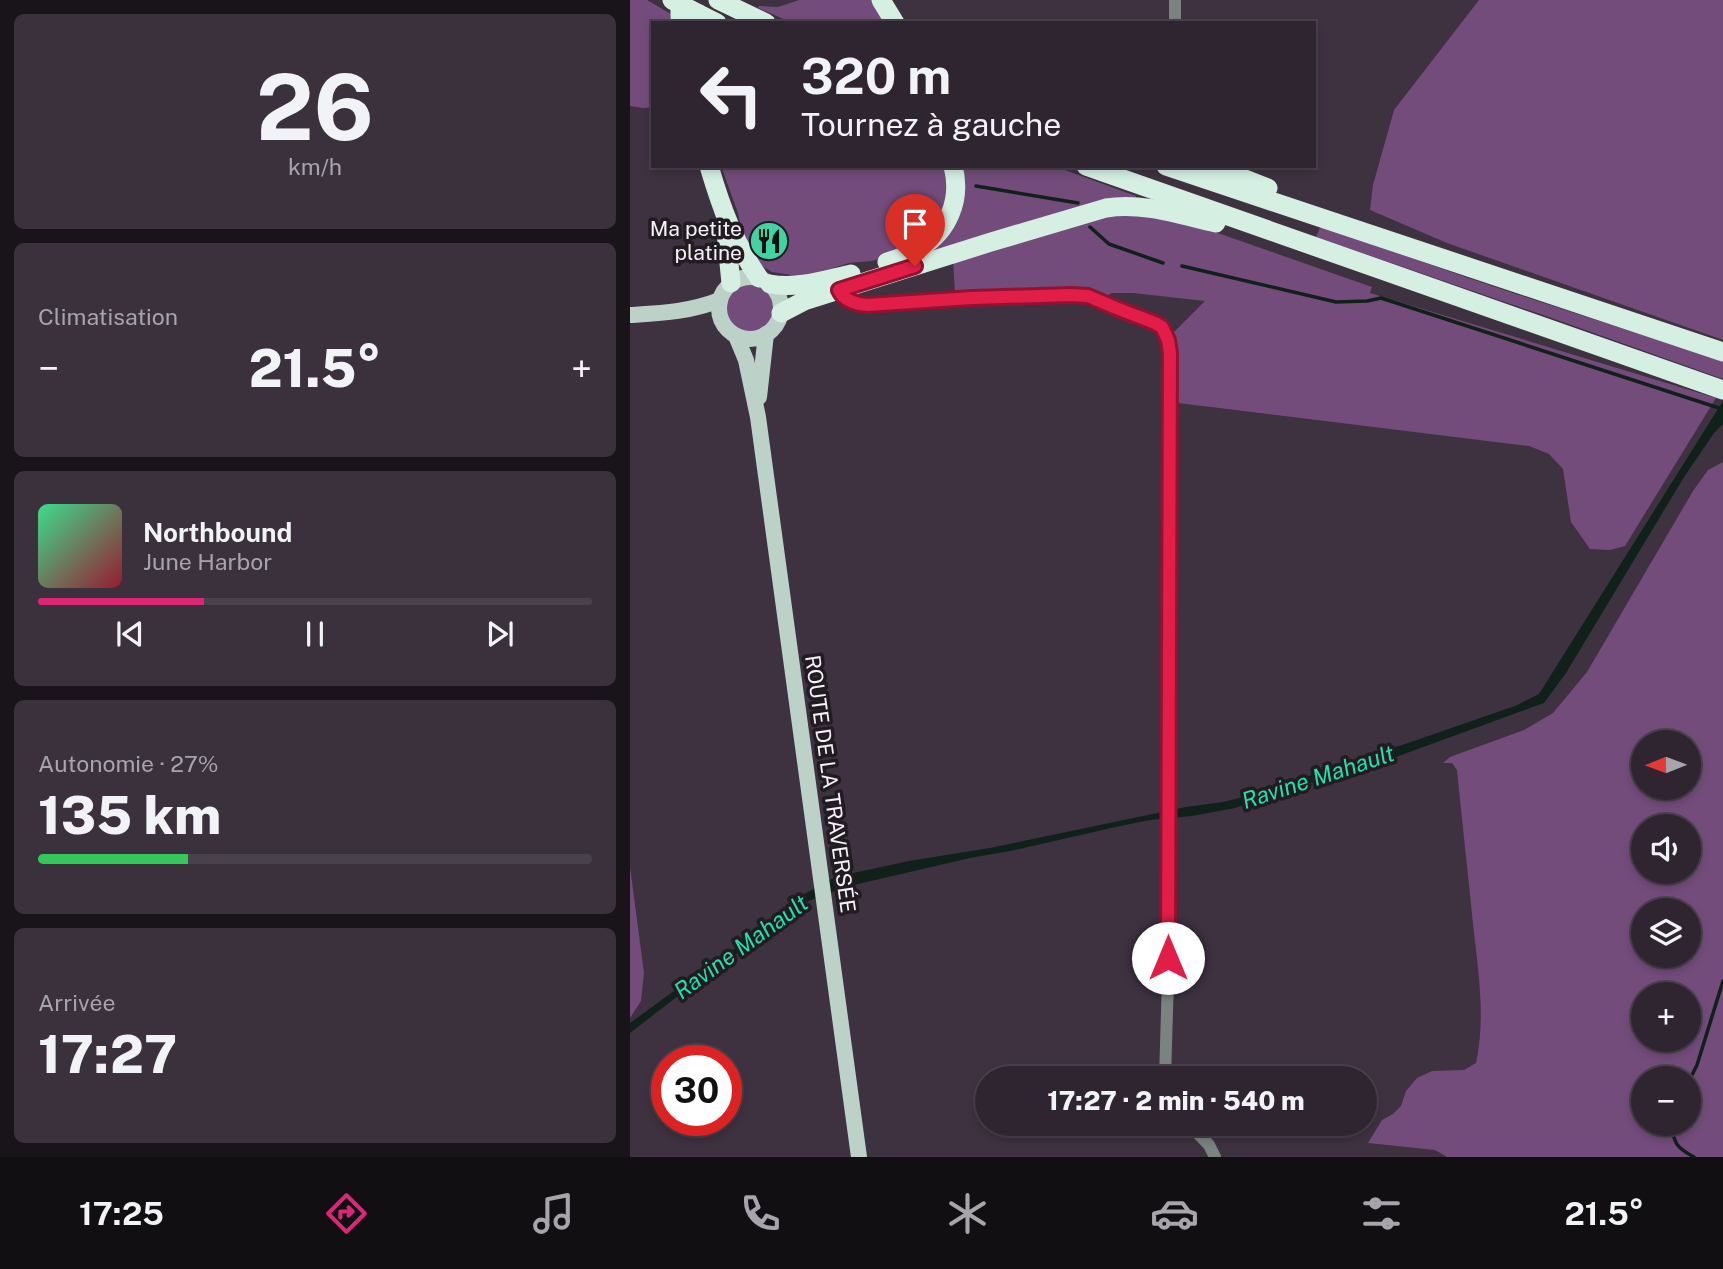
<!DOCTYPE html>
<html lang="fr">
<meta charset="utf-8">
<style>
body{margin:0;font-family:"Public Sans",sans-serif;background:#3a313c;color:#f1f3f6;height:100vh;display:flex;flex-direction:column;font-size:26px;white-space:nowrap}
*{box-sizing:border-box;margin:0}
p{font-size:23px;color:#a7a5ab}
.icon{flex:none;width:38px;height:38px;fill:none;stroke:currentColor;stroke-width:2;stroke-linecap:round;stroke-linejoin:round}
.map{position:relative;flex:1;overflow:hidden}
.details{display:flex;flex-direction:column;gap:14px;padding:14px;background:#19141a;width:630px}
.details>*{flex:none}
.hud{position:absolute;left:21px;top:21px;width:665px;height:147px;border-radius:0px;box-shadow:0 4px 10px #0003,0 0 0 2px #49424c;background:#2e2530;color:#f1f3f6;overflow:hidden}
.needle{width:46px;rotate:269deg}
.tools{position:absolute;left:1001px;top:730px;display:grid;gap:14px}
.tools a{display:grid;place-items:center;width:70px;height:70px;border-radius:50%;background:#2e2530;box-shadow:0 4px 10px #0003,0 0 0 2px #49424c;font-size:35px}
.speed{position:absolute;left:21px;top:1045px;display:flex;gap:14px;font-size:35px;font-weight:700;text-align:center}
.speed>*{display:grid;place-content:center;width:91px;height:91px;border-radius:50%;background:#2e2530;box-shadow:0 4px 10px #0003,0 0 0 2px #49424c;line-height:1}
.speed .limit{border:10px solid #d22;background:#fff;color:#111}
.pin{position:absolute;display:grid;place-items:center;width:60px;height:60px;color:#fff;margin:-72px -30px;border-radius:50% 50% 50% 0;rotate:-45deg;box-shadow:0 0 7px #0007}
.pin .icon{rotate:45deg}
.me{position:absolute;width:77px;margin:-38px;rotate:0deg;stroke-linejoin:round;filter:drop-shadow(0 0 5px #0008)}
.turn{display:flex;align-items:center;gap:24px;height:147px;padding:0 35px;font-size:32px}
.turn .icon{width:91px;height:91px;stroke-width:2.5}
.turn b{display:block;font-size:49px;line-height:60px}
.big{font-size:52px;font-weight:800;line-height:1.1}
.details .card{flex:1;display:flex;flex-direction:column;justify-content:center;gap:10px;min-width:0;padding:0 24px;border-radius:10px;background:#3a313c}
.details .dial{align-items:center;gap:0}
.dial b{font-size:91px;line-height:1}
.song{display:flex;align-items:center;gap:21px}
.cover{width:84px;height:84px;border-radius:10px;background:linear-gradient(135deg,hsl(150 70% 55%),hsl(350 70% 35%))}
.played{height:7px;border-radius:4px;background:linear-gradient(90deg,#db2777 30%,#49424c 30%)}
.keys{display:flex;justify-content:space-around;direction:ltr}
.heat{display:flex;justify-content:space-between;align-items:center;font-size:38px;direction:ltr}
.charge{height:10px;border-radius:5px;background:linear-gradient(90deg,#34c759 27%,#49424c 0)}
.trip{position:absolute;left:345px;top:1066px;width:402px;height:70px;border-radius:35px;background:#2e2530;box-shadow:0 4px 10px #0003,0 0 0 2px #49424c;font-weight:800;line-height:70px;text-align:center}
.tab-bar{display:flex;height:112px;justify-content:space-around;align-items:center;background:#120f13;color:#a7a5ab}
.tab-bar .icon{width:49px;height:49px}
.tab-bar .selected{color:#db2777}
.tab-bar b{font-size:32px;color:#f1f3f6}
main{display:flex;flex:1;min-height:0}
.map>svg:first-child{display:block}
.green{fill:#734c7b;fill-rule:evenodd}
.water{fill:#10211a}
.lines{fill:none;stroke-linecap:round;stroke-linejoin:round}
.stream{stroke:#10211a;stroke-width:3.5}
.minor{stroke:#7a847f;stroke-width:12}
.major{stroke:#bcd1c7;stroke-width:16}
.highway{stroke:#d6efe3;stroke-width:19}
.highway-bridge{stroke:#d6efe3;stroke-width:19}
.route-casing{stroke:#92132f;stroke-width:18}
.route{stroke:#e11d48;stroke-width:12}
.labels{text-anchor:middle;stroke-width:7;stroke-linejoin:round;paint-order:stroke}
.poi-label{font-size:21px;fill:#f8f0f9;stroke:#211c22;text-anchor:end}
.street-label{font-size:21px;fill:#f8f0f9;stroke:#211c22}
.water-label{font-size:23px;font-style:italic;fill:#27dfa8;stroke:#211c22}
</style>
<main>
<section class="details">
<div class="card dial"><b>26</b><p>km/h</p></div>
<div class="card"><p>Climatisation</p>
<div class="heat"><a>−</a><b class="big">21.5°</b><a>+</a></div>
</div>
<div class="card">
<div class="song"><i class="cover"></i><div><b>Northbound</b><p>June Harbor</p></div></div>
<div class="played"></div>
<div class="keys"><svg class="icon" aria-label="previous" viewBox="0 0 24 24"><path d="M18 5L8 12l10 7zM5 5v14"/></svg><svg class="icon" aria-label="pause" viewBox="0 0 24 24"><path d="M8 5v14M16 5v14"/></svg><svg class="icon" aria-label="next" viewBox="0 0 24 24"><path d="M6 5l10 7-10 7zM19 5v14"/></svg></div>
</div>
<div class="card"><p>Autonomie · 27%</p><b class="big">135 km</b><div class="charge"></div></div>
<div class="card"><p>Arrivée</p><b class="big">17:27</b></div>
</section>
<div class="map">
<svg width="1093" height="1157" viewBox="0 0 1093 1157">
<rect width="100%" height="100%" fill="#3e3140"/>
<g class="green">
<polygon points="0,0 17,0 41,14 39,23 23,23 23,107 13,108 0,106"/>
<polygon points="169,0 248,0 260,23 163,23 128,8 129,6 148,7"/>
<polygon points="849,0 1093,0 1093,340 817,243 740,210 743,185 764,110"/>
<polygon points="91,166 318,166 322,187 308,227 258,256 242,261 219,263 174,277 142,272 125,262 114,243 108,213"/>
<polygon points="333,166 424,166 506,196 506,199 306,250 304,249"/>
<polygon points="500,212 568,226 742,287 740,293 1086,398 995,546 980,550 960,549 941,522 933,469 919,454 899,446 540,402 539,346 544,332 575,301 503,293 482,293 476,296 450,292 325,294 323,259 441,223"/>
<path d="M691 225C823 275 958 318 1093 360V379L916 316 686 237Z"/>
<circle cx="119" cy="308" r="25"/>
<path d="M1093 462V1157H817L805 1150 738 1143 752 1120 763 1114 771 1106 776 1091 787 1078 802 1071 834 1070 846 1063C856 1017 848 970 843 924 838 873 832 821 827 770L822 763H813L820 757 894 730 923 713 957 672 1063 491 1078 470ZM1013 742H1059V788H1013ZM1013 826H1059V872H1013ZM1013 910H1059V956H1013ZM1013 994H1059V1040H1013ZM1059 1078V1124H1013V1078Z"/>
<polygon points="0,867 14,973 11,1001 0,1018"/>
</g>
<polygon class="water" points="1093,401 1093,424 1084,433 1054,477 936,673 914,703 755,761 688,780 605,808 562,816 520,820 490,826 380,851 340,858 215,887 176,902 148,927 75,975 0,1033 0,1023 81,964 120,939 169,897 205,877 279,861 360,848 556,807 593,802 643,790 702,767 778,743 885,706 909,694"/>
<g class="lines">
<g class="stream">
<polyline points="346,186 448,203"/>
<polyline points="460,227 479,244 533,263"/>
<polyline points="552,266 706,302 737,301 751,298 1089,408"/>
<polyline points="1059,1081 1067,1065 1093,981"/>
<path d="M1042 1124C1043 1143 1047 1148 1064 1157"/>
</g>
<g class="minor">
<polyline points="545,0 545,23"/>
<path d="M209 290C213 301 226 304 237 305L342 298 441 295 458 296 486 308 525 322 532 327 538 340 540 353 538 978 535 1078"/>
<polyline points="559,1124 579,1145 585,1157"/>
</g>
<g class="major">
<circle cx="120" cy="308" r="31"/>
<path d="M0 315C32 313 59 312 90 300"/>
<polyline points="106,336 116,360 128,417 229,1157"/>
<polyline points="129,397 136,334"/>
</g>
<g class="highway">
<polyline points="50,0 50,23"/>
<polyline points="88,0 136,23"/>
<polyline points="251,0 265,23"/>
<polyline points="69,14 87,23"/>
<path d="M79 166C92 210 103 240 129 278"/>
<polyline points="456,166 1093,390"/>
<polyline points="536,166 1093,352"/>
<polyline points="582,166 638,188"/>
<polyline points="96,233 101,283"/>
<path d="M257 262C267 259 278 255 287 250 318 233 332 200 323 166"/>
<path d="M140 284C168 289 194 280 221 274"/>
<path d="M151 313 174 301 361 242 476 208C513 202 550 215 586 223"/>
</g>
<polyline class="highway-bridge" points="42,0 69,14"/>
</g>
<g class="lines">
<g class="route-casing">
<path id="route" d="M285 266 209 290C214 301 226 304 237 305L342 298 441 295 458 296 486 308 525 323 532 327 538 340 540 353 538 958"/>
</g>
<use href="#route" class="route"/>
</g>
<defs>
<g id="restaurant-disc" transform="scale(2.0125)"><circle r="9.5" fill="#3fd4a2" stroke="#211c22"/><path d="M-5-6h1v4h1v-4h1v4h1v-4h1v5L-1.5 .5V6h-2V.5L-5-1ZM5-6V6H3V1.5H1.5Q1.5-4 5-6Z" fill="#111"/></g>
</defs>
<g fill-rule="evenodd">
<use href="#restaurant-disc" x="139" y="241"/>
</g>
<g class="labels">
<g class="poi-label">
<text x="112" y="236">Ma petite<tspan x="112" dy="24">platine</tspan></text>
</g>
<g class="street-label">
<text transform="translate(200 784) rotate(82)" y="7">ROUTE DE LA TRAVERSÉE</text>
</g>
<g class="water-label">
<text transform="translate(688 777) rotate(-18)" y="8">Ravine Mahault</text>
<text transform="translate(111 947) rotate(-36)" y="8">Ravine Mahault</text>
</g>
</g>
</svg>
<div class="tools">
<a><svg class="needle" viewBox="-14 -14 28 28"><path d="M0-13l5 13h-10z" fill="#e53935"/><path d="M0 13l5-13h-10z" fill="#a7a5ab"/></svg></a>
<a><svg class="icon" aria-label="sound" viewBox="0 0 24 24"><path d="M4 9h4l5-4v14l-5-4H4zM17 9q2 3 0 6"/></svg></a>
<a><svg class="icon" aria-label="layers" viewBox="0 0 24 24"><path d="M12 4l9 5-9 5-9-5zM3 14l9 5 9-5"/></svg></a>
<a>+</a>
<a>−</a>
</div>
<div class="speed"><div class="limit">30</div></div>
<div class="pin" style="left:285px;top:266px;background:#d93025"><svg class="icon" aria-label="arrive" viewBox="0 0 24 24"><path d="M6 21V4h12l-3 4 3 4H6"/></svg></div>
<svg class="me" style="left:538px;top:958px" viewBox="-20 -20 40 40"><circle r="19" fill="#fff"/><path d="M0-13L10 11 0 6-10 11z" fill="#e11d48"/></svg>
<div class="trip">17:27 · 2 min · 540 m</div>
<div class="hud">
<div class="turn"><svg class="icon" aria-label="left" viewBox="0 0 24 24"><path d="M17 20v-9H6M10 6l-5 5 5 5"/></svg><div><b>320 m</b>Tournez à gauche</div></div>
</div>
</div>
</main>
<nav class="tab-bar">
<b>17:25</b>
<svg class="icon selected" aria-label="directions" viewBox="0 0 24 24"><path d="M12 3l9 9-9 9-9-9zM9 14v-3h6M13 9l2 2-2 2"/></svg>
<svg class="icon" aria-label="music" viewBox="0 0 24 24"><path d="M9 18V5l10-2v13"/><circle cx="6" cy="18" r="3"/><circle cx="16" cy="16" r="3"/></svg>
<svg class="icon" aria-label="phone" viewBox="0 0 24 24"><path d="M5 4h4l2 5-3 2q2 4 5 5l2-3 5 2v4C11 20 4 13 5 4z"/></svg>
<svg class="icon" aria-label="climate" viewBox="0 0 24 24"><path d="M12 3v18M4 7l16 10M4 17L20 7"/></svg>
<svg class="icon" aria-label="car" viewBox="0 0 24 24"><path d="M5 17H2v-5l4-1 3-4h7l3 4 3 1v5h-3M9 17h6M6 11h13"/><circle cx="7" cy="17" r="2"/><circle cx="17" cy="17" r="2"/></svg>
<svg class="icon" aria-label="filters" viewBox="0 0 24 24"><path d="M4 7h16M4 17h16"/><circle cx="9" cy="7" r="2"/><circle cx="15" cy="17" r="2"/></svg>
<b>21.5°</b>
</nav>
